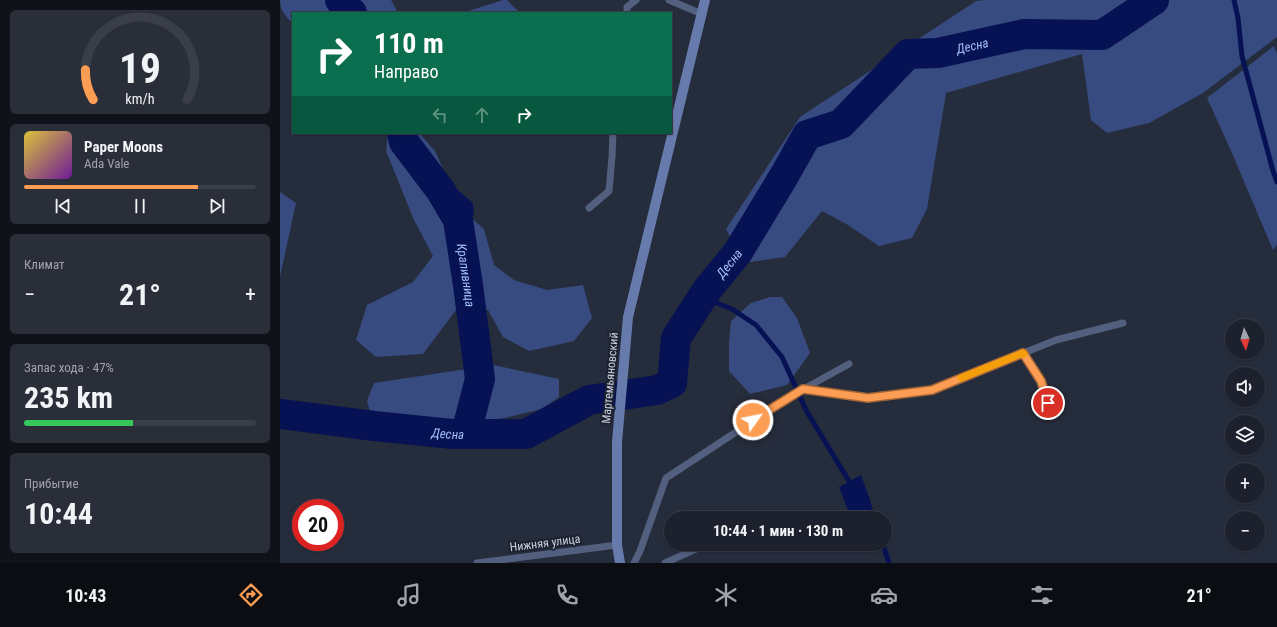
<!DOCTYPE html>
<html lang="ru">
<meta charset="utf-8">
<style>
body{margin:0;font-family:"Roboto Condensed",sans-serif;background:#292e39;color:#f1f3f6;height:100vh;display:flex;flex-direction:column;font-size:15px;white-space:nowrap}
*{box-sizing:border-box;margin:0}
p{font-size:13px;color:#a0a3aa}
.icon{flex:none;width:22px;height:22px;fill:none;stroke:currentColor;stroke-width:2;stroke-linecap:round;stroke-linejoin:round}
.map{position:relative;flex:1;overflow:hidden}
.panel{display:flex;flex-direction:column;gap:10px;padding:10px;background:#0f1219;width:280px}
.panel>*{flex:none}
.banner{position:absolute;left:12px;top:12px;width:380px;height:122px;border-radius:0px;box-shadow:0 1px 3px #0004,0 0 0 1px #3a3e49;background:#0b6e4f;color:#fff;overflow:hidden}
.needle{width:26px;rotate:175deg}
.tools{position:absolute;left:945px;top:319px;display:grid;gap:8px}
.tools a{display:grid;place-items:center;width:40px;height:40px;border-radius:50%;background:#1c212d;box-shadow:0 1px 3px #0004,0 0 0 1px #3a3e49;font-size:20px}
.speed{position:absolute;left:12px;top:499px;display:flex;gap:8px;font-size:20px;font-weight:700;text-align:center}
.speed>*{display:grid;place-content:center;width:52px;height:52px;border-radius:50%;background:#1c212d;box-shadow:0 1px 3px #0004,0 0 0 1px #3a3e49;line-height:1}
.speed .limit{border:6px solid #d22;background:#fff;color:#111}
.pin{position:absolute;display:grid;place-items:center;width:34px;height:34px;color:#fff;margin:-17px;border:2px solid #fff;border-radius:50%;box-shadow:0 1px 4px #0007}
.me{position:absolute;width:44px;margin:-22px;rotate:57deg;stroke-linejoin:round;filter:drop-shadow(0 0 3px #0008)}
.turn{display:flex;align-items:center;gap:14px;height:84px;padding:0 16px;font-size:18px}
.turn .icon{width:52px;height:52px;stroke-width:2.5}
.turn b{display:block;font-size:28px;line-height:34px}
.lanes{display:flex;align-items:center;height:38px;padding:0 16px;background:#0003;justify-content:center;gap:20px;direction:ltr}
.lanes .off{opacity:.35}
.big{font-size:30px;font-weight:700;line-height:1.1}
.panel .card{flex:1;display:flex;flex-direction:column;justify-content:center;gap:6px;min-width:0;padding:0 14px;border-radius:6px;background:#292e39}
.panel .dial{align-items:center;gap:0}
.dial svg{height:104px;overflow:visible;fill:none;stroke:#3a3e49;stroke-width:7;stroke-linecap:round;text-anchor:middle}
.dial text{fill:#f1f3f6;stroke:none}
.song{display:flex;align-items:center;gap:12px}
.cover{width:48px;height:48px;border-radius:6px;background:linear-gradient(135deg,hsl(50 70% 55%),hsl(280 70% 35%))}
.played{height:4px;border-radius:2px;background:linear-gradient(90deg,#fc9d53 75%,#3a3e49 75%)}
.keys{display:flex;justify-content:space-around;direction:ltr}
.heat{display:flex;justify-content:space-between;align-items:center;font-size:22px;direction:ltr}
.charge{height:6px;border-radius:3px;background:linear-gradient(90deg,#34c759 47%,#3a3e49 0)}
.trip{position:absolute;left:384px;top:511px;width:228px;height:40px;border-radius:20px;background:#1c212d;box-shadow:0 1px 3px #0004,0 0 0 1px #3a3e49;font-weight:700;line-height:40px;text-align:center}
.tab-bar{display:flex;height:64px;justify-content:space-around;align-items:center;background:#0b0d12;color:#a0a3aa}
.tab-bar .icon{width:28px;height:28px}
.tab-bar .current{color:#fc9d53}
.tab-bar b{font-size:18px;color:#f1f3f6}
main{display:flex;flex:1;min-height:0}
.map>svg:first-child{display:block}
.green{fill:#374b80}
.water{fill:#061253}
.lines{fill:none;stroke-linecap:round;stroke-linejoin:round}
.stream{stroke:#061253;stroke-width:5}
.river{stroke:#061253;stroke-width:30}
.lane{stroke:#525f7e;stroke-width:7}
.secondary{stroke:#667aac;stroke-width:10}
.route-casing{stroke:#a46636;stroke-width:10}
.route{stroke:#fc9d53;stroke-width:7}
.slow{stroke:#f59e0b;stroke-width:7}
.labels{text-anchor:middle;stroke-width:4;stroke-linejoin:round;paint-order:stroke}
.street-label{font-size:12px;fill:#ccd1dc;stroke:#1c2232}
.water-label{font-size:13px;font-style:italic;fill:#a5bef9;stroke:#1c2232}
</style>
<main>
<section class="panel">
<div class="card dial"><svg viewBox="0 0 100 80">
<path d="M14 69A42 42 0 1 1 86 69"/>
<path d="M14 69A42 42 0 0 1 8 46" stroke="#fc9d53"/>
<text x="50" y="56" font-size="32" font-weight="700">19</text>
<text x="50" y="72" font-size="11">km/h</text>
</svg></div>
<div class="card">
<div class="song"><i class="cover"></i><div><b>Paper Moons</b><p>Ada Vale</p></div></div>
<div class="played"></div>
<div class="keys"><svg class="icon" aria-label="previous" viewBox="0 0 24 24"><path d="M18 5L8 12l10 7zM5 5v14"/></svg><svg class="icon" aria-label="pause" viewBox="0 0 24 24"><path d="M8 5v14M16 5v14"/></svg><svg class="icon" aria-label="next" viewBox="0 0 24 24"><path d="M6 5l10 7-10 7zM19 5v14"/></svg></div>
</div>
<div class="card"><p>Климат</p>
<div class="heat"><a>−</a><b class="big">21°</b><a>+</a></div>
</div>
<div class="card"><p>Запас хода · 47%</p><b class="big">235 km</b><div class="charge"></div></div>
<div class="card"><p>Прибытие</p><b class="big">10:44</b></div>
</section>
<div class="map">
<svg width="997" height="563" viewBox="0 0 997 563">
<rect width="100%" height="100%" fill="#252c3c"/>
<g class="green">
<path d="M0 0H111L118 13H13V24C6 16 0 11 0 0Z"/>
<polygon points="223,0 227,0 240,13 182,13"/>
<polygon points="705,0 997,0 997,37 923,93 869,123 827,133 811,120 802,54 666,93 647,209 632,238 599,246 568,225 542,211 505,257 464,263 446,229 520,117 696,1"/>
<polygon points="994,46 997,54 997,245 993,250 952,153 927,98"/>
<polygon points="108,133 139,133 155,151 172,189 183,211 204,229 214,265 234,280 267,290 303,285 312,318 294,341 249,351 223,337 208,310 176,310 143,354 96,357 76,340 87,305 133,282 153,256 134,220 106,151"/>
<polygon points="0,192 16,203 0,277"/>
<polygon points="490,297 502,297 517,318 530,353 507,385 470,394 449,371 449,343 451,321 471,303"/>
<polygon points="213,365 279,379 279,397 262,409 225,418 166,425 92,418 87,401 94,383"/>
</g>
<g class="water">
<path d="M168 189 179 191 193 203 194 215 178 220C164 212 158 209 161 191Z"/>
<polygon points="581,475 590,500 595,518 575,518 570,515 559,487"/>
</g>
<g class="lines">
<g class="stream">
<polyline points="954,0 958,18 962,56 993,171 997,182"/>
<polyline points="422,297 452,309 476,325 502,357 527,412 572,486"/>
<polyline points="603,544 609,563"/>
</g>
<g class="river">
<polyline points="60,0 72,13"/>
<path id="s1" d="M122 133 124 142 161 191 178 220 188 285 200 379 186 433"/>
<path id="s2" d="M0 414 94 426 172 434H246L309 400 377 390 392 383 396 338 427 290 458 252 504 176 527 135 561 124 628 54 658 53 744 34 822 35 874 0"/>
</g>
<g class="lane">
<polyline points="389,0 422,14"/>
<polyline points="347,13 347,7 356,0"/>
<polyline points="309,208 329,191 332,157 333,133"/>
<polyline points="743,353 761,381 767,403"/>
<polyline points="523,389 589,398 652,390 776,340 843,323"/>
<polyline points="197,563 337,545"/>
<polyline points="354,563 360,551 386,478 511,396 569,364"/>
<polyline points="385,563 418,548"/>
</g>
<polyline class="secondary" points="340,563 337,545 337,442 348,317 425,0"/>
</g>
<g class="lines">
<g class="route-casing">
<polyline id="route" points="473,420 523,389 588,398 652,390 743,353 761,381 768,403"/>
</g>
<use href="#route" class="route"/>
<polyline class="slow" points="681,378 743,353 744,354"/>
</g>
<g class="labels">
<g class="street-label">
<text transform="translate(330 378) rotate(-85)" y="4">Мартемьяновский</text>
<text transform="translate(265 543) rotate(-7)" y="4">Нижняя улица</text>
</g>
<g class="water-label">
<text dy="5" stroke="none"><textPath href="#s2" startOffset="889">Десна</textPath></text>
<text dy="5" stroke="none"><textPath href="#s2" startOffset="541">Десна</textPath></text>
<text dy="5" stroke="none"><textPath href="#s1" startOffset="160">Крапивница</textPath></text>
<text dy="5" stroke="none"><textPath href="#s2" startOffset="169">Десна</textPath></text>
</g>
</g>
</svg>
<div class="tools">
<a><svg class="needle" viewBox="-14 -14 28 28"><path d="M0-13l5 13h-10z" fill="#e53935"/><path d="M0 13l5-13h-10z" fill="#a0a3aa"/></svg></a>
<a><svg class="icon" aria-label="sound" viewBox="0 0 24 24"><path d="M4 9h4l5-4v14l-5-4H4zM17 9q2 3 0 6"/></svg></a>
<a><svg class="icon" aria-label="layers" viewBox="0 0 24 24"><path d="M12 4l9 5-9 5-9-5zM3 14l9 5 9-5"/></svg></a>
<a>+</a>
<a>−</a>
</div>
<div class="speed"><div class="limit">20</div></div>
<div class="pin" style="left:768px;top:403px;background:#d93025"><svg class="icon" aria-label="arrive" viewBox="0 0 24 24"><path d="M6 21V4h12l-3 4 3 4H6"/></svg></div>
<svg class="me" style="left:473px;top:420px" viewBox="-20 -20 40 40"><circle r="17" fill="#fc9d53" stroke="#fff" stroke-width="3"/><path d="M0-11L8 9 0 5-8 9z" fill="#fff"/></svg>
<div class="trip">10:44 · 1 мин · 130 m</div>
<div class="banner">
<div class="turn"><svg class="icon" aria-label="right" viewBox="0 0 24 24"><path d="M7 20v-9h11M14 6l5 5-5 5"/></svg><div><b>110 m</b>Направо</div></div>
<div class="lanes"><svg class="icon off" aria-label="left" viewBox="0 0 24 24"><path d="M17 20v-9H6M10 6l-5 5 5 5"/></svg><svg class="icon off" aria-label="ahead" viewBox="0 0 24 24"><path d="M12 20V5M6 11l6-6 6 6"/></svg><svg class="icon" aria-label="right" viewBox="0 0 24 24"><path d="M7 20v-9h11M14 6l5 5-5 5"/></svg></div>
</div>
</div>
</main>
<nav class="tab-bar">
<b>10:43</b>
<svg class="icon current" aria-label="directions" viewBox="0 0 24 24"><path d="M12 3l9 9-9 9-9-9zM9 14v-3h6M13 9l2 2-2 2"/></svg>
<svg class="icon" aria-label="music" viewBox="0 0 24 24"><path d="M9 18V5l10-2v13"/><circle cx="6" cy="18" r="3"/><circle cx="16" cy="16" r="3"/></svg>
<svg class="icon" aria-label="phone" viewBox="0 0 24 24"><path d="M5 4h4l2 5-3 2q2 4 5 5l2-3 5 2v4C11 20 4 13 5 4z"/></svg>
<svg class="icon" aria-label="climate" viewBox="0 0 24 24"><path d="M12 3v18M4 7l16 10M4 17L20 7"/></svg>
<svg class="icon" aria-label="car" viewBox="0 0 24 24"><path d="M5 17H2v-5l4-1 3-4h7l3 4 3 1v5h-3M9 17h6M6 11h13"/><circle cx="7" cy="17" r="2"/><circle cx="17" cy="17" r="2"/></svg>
<svg class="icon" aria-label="filters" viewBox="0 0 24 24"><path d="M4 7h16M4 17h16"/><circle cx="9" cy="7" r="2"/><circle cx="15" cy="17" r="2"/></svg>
<b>21°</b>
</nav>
